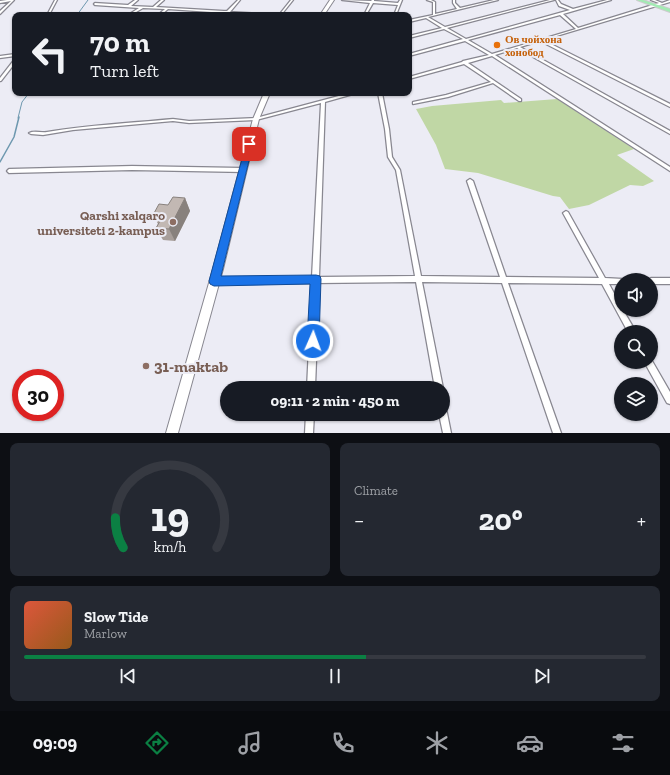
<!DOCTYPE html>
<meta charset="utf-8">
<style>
body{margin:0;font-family:"Zilla Slab",serif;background:#242831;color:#f1f3f6;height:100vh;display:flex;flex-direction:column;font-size:15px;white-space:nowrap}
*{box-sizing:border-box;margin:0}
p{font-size:13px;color:#9ea1a6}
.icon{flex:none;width:22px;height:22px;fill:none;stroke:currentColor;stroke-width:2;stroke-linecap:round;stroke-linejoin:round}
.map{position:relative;height:433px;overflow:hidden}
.drawer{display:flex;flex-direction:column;gap:10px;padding:10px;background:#0d0f14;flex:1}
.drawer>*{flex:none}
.top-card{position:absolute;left:12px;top:12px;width:400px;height:84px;border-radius:8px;box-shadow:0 1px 3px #0004;background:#171b24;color:#f1f3f6;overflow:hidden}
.controls{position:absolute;left:614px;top:273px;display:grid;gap:8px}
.controls a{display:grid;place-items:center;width:44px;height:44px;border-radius:50%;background:#171b24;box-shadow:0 1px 3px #0004;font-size:20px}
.speed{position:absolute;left:12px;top:369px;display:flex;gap:8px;font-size:20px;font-weight:700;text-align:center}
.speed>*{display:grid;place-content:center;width:52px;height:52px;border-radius:50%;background:#171b24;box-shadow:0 1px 3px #0004;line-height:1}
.speed .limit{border:6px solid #d22;background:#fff;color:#111}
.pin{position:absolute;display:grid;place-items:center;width:34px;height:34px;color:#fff;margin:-17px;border-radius:8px;box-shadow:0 2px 6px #0006}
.me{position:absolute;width:44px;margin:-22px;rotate:2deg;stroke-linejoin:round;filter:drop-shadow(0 0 3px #0008)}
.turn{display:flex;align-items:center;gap:14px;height:84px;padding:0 12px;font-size:18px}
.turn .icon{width:52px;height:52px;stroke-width:2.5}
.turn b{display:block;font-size:28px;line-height:34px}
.big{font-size:30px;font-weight:700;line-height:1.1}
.drawer .card{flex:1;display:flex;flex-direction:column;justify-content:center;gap:6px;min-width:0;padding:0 14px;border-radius:8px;background:#242831}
.drawer .dial{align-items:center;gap:0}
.dial svg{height:104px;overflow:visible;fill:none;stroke:#363941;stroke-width:7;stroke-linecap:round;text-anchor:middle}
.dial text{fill:#f1f3f6;stroke:none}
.song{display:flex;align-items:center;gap:12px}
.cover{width:48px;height:48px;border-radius:6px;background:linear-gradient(135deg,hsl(10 70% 55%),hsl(30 70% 35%))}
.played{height:4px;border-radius:2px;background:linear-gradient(90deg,#0b8043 55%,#363941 55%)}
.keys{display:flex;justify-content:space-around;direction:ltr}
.heat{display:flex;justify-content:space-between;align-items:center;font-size:22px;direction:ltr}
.drawer .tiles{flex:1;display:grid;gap:10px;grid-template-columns:1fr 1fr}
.card:last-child{grid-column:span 2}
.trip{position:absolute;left:220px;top:381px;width:230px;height:40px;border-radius:20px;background:#171b24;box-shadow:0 1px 3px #0004;font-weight:700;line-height:40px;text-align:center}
.menu{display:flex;height:64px;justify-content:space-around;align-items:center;background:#090b0e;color:#9ea1a6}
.menu .icon{width:28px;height:28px}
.menu .active{color:#0b8043}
.menu b{font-size:18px;color:#f1f3f6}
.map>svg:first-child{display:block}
.green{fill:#c0d7a5}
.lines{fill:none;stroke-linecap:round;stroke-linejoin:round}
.stream-far1{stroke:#6e98af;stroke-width:1}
.stream{stroke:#6e98af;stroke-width:1.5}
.minor-casing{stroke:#888790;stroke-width:2.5}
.secondary-casing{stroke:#888790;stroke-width:2}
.trunk-casing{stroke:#cccccd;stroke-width:2}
.minor{fill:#fff;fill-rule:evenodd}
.secondary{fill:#fff;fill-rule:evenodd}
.trunk{fill:#a2ebb3;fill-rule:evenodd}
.wall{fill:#a79e9a}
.shaded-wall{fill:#88817d}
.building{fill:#c2b8b3;stroke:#88817d}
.route{fill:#1a73e8;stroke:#114b97}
.food-dot{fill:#e8710a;stroke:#ececf5;stroke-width:1.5}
.education-dot{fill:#8d6e63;stroke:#ececf5;stroke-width:1.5}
.labels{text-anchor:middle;stroke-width:4;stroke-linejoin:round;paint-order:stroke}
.far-food-label{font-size:11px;font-weight:bold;fill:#c56008;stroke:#ececf5;text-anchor:start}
.education-label{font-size:13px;font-weight:bold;fill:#785e54;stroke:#ececf5;text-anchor:end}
.near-education-label{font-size:16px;font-weight:bold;fill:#785e54;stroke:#ececf5;text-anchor:start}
</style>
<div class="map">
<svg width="670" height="433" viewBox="0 0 670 433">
<rect width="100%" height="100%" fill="#ececf5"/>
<polygon class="green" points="557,99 634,149 617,155 654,181 643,186 630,185 589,205 569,209 560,197 553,196 478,173 445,169 436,145 416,109 432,106 501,100 504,103"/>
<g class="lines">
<g class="stream-far1">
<polyline points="77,15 88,0"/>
<polyline points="18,118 22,102 29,93"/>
</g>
<polyline class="stream" points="0,162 14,137 19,117"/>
<g class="minor-casing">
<g id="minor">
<polygon points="7,0 14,0 0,14 0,11 11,1 0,3 0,1"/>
<polygon points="55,0 57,0 49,15 47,15"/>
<polygon points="135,0 138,0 131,6 153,7 161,0 164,0 156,7 224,11 227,11 238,0 240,0 230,12 267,14 268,15 254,15 168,9 161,15 158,15 165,9 143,8 131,15 128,15 139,8 95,5 94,4 95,3 128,5"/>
<polygon points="291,0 293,0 281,15 279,15"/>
<polygon points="342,0 371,1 372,0 374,0 374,1 398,3 400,0 402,0 396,15 394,15 398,5 373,3 366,15 364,15 370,3"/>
<path d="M427 0H431L435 2V14L457 9 453 3V0H455V3L460 8 494 0H498L428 17 445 27 550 0H554L447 28 466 39 570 10 559 6 556 0H558L561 4 573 9 607 0H611L563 14 578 28 659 3 651 0H655L662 3 670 0V2L543 40 670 104V107L540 41 520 47 670 131V134L517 48 495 55 670 167V171L492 56 468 63 521 99V101H519L493 83 448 97 413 104V102L446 95 491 82 464 64 409 79V77L462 62 463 61 489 55 465 41 409 56V54L463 39 444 29 409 38V36L442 28 426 18 409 22V20L433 15V2ZM560 15 576 29 492 54 468 40Z"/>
<polygon points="15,54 15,56 0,58 0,56"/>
<polygon points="14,60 15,60 15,63 1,81 0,81 0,78"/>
<path d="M350 93H357L325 102 319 277 415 276 396 170 388 157 385 129 378 93H382L389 129 392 157 400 170 421 276 500 277 467 181 470 179 473 181 506 277 599 278 563 213 566 211 568 212 605 278 623 279 624 280H621V284H609L621 306V310H623L636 332H628L602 284 508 283 561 433H553L502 283 422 282 443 388H435L416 282 319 283 315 388H307L312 283 214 284 212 283 211 281 212 279 214 278 312 277 321 103 256 120 189 123 173 121 73 130 43 135 31 134 29 133C34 130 41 133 47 132 89 125 131 123 173 119L189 121 256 118Z"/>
<polygon points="132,166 243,168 245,170 243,172 132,170 9,173 7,171 9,169"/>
<polygon points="651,278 670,278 670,284 651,284 651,280 648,280"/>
<polygon points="651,359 670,392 670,404 667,403 646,365 645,362 651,362"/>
<polygon points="443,409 446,410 447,413 451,433 443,433 439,414 443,414"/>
<polygon points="306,414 314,414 313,433 305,433"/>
</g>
</g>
<g class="secondary-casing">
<g id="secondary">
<polygon points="330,0 334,0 324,15 320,15"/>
<polygon points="264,93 270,93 259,119 223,269 178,433 166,433 213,269 253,119"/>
</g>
</g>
<g class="trunk-casing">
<polygon id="trunk" points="637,0 643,0 670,9 670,12"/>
</g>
<use href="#minor" class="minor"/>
<use href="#secondary" class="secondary"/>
<use href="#trunk" class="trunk"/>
</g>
<polygon class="wall" points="185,198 190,211 175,241 163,240 156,228 158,224 153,215"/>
<polygon class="shaded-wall" points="185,198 190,211 175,241 169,229"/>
<polygon class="building" points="173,197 185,198 169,229 156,228 163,216 153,215 159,204 168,205"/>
<polygon class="route" points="249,142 253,144 221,276 316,275 320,276 321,279 319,341 317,345 313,347 309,345 307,341 310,284 214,286 210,284 209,281 246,144"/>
<circle class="food-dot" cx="497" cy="45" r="4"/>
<g class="education-dot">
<circle cx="173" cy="222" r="4"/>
<circle cx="146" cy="366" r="4"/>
</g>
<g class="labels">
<g class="far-food-label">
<text x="505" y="43">Ов чойхона<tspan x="505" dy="13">хонобод</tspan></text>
</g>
<g class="education-label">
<text x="165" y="220">Qarshi xalqaro<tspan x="165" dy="15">universiteti 2-kampus</tspan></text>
</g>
<g class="near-education-label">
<text x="154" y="372">31-maktab</text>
</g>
</g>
</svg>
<div class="controls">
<a><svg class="icon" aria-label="sound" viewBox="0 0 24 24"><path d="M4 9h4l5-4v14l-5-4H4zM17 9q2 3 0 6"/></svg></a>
<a><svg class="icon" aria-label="search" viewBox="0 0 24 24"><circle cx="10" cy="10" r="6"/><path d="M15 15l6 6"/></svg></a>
<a><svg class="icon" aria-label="layers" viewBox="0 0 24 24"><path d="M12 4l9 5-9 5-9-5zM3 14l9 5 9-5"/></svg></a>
</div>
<div class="speed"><div class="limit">30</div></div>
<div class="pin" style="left:249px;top:144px;background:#d93025"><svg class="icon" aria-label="arrive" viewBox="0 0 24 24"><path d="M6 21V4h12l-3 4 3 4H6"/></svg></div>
<svg class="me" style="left:313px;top:341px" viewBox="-20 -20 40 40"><circle r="17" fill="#1a73e8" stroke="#fff" stroke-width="3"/><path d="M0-11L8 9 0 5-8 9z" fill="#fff"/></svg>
<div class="trip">09:11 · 2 min · 450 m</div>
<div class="top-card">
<div class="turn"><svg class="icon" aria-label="left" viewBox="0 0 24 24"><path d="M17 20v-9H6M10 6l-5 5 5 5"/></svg><div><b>70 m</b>Turn left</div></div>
</div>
</div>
<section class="drawer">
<div class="tiles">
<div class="card dial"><svg viewBox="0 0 100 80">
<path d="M14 69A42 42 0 1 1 86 69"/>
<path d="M14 69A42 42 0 0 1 8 46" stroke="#0b8043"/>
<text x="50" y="56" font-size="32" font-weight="700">19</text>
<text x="50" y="72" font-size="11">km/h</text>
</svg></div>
<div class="card"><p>Climate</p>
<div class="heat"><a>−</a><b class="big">20°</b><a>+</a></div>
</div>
<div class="card">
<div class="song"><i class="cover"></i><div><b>Slow Tide</b><p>Marlow</p></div></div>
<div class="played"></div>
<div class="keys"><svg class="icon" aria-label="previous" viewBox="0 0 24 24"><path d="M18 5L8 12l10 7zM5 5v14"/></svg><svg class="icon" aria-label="pause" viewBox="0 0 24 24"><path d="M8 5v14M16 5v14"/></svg><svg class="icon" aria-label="next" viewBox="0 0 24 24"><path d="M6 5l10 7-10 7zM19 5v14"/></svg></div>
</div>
</div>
</section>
<nav class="menu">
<b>09:09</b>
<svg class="icon active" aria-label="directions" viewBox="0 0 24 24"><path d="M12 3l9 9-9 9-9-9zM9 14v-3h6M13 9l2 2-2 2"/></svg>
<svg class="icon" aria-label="music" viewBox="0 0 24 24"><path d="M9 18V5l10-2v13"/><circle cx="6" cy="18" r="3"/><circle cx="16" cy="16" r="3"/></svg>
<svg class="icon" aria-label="phone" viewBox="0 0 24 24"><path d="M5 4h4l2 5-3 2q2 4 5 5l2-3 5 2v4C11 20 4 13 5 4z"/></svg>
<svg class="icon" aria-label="climate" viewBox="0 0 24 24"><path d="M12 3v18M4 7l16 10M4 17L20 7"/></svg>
<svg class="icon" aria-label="car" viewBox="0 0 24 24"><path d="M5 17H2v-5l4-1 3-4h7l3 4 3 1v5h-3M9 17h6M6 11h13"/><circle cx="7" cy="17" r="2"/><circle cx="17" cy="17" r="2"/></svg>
<svg class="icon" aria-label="filters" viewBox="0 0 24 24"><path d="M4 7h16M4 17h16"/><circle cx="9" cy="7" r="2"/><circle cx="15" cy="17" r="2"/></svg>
</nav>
